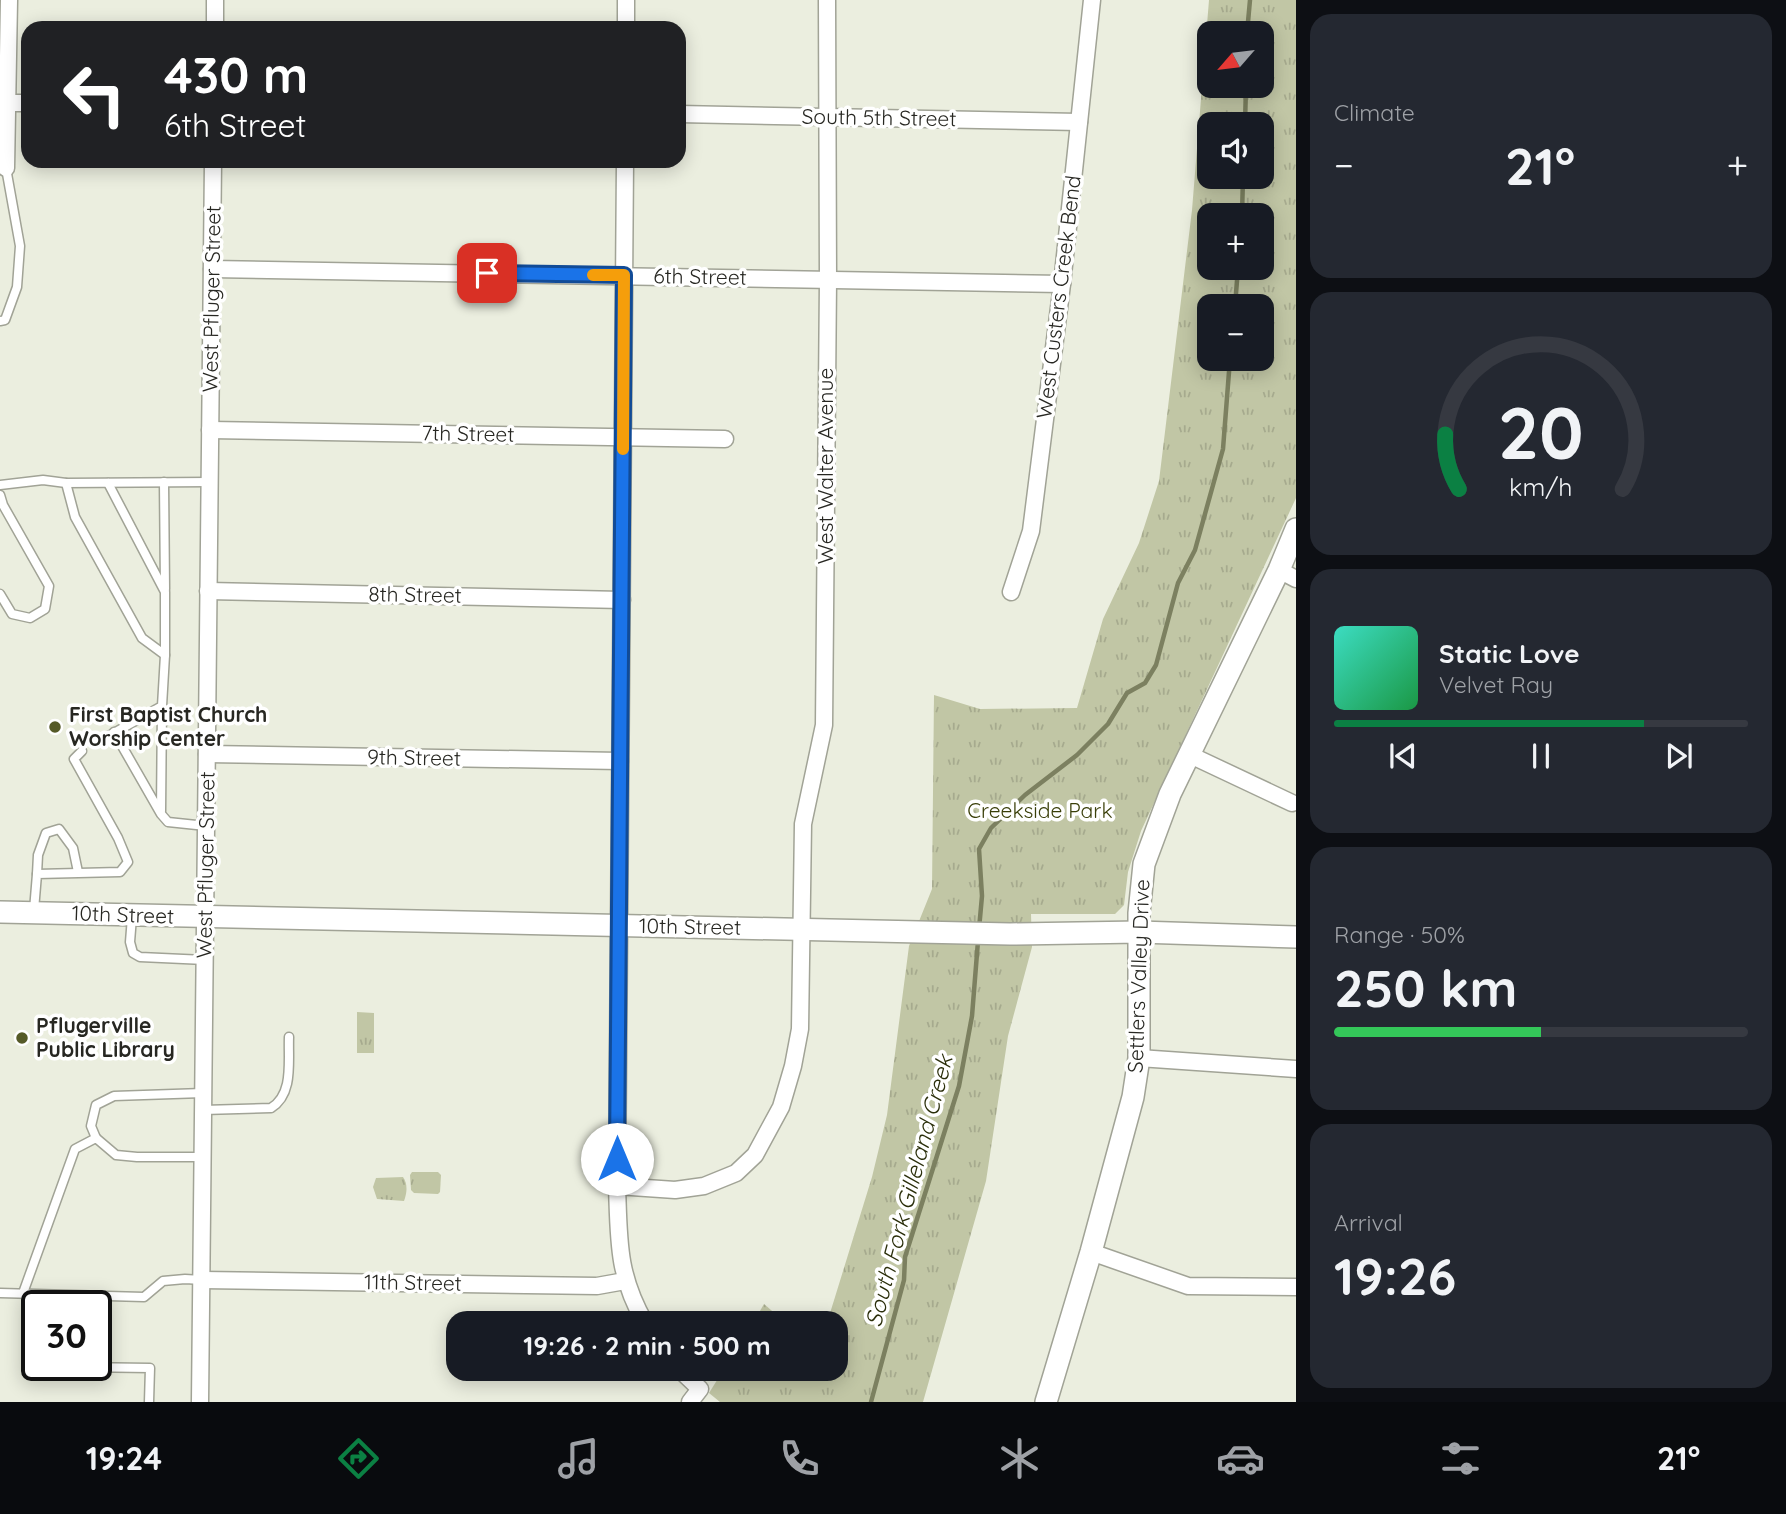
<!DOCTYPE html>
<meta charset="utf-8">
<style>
body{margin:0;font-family:Quicksand,sans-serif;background:#242831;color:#f1f3f6;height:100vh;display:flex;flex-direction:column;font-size:26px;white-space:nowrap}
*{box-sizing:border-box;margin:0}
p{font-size:23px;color:#9ea1a6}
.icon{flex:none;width:38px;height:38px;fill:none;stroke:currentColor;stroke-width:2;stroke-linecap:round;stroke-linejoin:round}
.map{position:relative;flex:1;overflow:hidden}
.details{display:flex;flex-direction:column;gap:14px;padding:14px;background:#0d0f14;width:490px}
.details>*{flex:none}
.top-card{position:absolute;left:21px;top:21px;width:665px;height:147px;border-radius:21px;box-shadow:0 4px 18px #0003;background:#202124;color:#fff;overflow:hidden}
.needle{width:46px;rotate:242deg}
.buttons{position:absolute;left:1197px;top:21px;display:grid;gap:14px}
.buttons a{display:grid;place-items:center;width:77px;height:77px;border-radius:14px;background:#171b24;box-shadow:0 4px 18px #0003;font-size:35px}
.speed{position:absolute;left:21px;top:1290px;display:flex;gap:14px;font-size:35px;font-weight:700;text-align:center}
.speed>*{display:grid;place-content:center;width:91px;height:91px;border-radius:50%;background:#171b24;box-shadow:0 4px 18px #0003;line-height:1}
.speed .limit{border:4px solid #111;border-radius:10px;background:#fff;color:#111}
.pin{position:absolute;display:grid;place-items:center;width:60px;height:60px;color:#fff;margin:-30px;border-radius:14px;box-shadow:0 4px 10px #0006}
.me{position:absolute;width:77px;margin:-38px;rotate:0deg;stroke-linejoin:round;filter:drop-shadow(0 0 5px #0008)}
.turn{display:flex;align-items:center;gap:24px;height:147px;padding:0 28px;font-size:32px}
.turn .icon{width:91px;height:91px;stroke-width:2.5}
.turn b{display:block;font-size:49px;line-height:60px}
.big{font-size:52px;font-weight:700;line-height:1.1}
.details .tile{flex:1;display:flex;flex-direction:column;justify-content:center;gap:10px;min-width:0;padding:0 24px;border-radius:21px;background:#242831}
.details .dial{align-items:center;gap:0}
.dial svg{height:182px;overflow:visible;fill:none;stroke:#363941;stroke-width:7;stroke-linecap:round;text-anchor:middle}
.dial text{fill:#f1f3f6;stroke:none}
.song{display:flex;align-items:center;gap:21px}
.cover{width:84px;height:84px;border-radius:10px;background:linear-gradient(135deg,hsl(170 70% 55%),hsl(140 70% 35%))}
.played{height:7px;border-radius:4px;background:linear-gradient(90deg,#0b8043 75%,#363941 75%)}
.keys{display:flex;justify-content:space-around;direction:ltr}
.heat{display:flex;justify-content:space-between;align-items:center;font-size:38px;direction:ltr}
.charge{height:10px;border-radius:5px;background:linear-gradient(90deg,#34c759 50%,#363941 0)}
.trip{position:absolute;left:446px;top:1311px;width:402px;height:70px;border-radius:21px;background:#171b24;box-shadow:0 4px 18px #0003;font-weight:700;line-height:70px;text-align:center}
.menu{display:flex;height:112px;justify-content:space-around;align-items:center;background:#090b0e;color:#9ea1a6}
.menu .icon{width:49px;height:49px}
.menu .active{color:#0b8043}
.menu b{font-size:32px;color:#f1f3f6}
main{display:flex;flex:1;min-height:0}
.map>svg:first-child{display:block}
.park{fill:url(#park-tufts);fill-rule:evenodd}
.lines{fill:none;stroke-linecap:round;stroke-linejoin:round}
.stream{stroke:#7c8060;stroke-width:4.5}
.lane-casing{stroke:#a1a396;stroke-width:11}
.street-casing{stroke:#a1a396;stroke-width:19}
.secondary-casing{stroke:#a1a396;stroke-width:24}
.lane{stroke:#fff;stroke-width:8}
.street{stroke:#fff;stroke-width:16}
.secondary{stroke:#fff;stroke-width:21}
.route-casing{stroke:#114b97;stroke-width:18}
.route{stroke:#1a73e8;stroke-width:12}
.slow{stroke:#f59e0b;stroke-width:12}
.poi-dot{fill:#555a28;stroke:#fff;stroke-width:2.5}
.labels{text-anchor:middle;stroke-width:7;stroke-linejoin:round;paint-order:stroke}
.street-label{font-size:21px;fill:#272722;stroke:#fff}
.poi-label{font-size:21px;font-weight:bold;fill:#272722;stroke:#fff;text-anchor:start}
.park-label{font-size:21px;fill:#3a3f09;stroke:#fff}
.water-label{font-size:23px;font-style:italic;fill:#2a2e0a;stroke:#fff}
</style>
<main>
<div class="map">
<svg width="1296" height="1402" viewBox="0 0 1296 1402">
<defs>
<pattern id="park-tufts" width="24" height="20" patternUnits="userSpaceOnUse" patternTransform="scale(1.75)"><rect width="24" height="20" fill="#c1c6a5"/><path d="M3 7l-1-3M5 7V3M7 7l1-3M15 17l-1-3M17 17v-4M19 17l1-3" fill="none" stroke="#a6aa8e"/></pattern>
</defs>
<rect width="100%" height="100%" fill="#ebeedf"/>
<g class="park">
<path d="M1209 0H1296V498L1141 831 1128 872 1124 905 1115 914H1031L1032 947 1008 1036 986 1181 923 1402H720L709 1393 724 1369 836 1368V1323H827L872 1177 887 1115 909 946 932 889 934 695 980 709 1077 708 1103 619 1139 543 1159 481 1192 210ZM1209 33H1262V86H1209ZM1209 124H1262V177H1209ZM1209 215H1262V268H1209ZM1209 306H1262V359H1209Z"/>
<polygon points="357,1012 374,1013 374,1053 357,1053"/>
<polygon points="412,1172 438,1172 441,1175 440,1192 438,1194 414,1193 411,1190 410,1175"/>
<path d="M403 1177C408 1184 407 1193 404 1201L377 1199 373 1187 376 1178Z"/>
<polygon points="764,1304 786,1323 753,1323"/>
</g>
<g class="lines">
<g class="stream">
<polyline points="1247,33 1250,0"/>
<polyline points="1245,124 1246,86"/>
<polyline points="1242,215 1243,177"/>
<polyline points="1235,306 1238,268"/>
<polyline points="979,929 982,896 979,849 991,828 1025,795 1077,755 1108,724 1127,693 1145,683 1156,665 1178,583 1195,550 1223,449 1230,359"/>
<polyline points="871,1402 904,1280 905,1257 959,1086 972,1016 978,941"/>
</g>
<g class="lane-casing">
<g id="lane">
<polyline points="0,321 5,320 17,287 20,246 6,168"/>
<polyline points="164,482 165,589"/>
<polyline points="66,483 75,517 142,638 165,655 162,706 96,743"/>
<polyline points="108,483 165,592 165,655"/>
<polyline points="0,485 43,480 66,483 210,482"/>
<polyline points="0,495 3,505 49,586 45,609 30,618 12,614 0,594"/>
<polyline points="114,732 161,814 168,822 206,826"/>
<polyline points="161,811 162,706"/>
<polyline points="37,874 38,855 46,833 59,829 73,848 78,872"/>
<polyline points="34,910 37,874 120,872 128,862 118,838 74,759 82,751"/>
<polyline points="132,917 130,942 133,953 140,957 205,960"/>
<path d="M203 1110 271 1108C294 1094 288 1061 289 1037"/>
<polyline points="96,1138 91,1126 96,1105 114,1096 203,1093"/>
<polyline points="0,1293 144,1297 163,1281 185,1279 202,1280"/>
<polyline points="23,1293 75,1149 96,1138 116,1155 137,1157 202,1157"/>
<polyline points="78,1365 78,1367 150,1368 149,1402"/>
</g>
</g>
<g class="street-casing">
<g id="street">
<polyline points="215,28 215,0"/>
<polyline points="626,28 626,0"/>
<polyline points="0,103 28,103"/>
<polyline points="679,114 1079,122"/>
<path d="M625 161 617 1186C619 1240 617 1274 645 1323"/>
<polyline points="6,168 9,0"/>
<polyline points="212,269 1062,284"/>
<polyline points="210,430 725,439"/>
<polyline points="1279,570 1296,579"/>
<polyline points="208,591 622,600"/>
<polyline points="1011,592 1031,531 1062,284 1092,0"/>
<polyline points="207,754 620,761"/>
<polyline points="1188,754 1292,803"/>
<polyline points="1139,1058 1296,1069"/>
<polyline points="617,1186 675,1190 704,1186 736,1173 755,1155 781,1107 793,1066 800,1029 803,824 824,725 828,280 827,0"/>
<polyline points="1091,1252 1188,1286 1296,1287"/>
<polyline points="202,1280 597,1286 625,1281"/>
<polyline points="678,1368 700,1389 690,1402"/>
<polyline points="200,1402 213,161"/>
</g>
</g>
<g class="secondary-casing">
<g id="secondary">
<polyline points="0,912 1010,934 1139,932 1296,937"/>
<polyline points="1046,1402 1091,1252 1133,1097 1139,1058 1139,913 1144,864 1170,794 1279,570 1296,529"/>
</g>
</g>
<use href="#lane" class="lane"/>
<use href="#street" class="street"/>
<use href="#secondary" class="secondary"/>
</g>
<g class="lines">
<g class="route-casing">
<polyline id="route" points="487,273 624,275 617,1159"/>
</g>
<use href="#route" class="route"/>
<polyline class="slow" points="593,275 624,275 623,449"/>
</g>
<g class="poi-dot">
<circle cx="55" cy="727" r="7"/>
<circle cx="22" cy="1038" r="7"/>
</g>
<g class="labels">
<g class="street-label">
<text transform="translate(879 118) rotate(1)" y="7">South 5th Street</text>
<text transform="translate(700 277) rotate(1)" y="7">6th Street</text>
<text transform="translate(1059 297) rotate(-83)" y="7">West Custers Creek Bend</text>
<text transform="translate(212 299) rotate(-89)" y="7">West Pfluger Street</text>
<text transform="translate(468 434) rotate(1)" y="7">7th Street</text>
<text transform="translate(826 466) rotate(-90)" y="7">West Walter Avenue</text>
<text transform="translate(415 595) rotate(1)" y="7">8th Street</text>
<text transform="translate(414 758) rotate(1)" y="7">9th Street</text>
<text transform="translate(206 865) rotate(-89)" y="7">West Pfluger Street</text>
<text transform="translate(123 915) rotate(2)" y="7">10th Street</text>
<text transform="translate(690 927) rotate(1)" y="7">10th Street</text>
<text transform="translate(1139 976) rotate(-88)" y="7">Settlers Valley Drive</text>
<text transform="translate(413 1283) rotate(1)" y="7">11th Street</text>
</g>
<g class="poi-label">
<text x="69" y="722">First Baptist Church<tspan x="69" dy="24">Worship Center</tspan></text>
<text x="36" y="1033">Pflugerville<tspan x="36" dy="24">Public Library</tspan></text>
</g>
<g class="park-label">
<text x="1040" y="818">Creekside Park</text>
</g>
<g class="water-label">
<text transform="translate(909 1191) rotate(-75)" y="8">South Fork Gilleland Creek</text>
</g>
</g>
</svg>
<div class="buttons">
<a><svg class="needle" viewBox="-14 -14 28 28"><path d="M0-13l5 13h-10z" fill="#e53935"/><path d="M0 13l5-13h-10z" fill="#9ea1a6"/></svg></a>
<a><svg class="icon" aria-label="sound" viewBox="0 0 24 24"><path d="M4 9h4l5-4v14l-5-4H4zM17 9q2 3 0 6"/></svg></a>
<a>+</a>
<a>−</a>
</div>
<div class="speed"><div class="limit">30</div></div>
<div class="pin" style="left:487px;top:273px;background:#d93025"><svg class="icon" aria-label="arrive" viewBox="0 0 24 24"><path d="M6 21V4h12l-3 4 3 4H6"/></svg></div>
<svg class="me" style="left:617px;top:1159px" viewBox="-20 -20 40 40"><circle r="19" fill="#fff"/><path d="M0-13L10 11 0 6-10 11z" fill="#1a73e8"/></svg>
<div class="trip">19:26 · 2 min · 500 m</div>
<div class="top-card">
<div class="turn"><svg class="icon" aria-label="left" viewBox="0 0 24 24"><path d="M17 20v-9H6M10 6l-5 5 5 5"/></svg><div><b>430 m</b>6th Street</div></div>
</div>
</div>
<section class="details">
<div class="tile"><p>Climate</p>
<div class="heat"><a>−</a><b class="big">21°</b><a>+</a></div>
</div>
<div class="tile dial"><svg viewBox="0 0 100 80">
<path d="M14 69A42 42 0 1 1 86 69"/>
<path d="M14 69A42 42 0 0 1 8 45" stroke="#0b8043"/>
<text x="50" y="56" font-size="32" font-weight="700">20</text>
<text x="50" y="72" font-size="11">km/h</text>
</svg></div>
<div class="tile">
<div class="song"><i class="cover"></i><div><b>Static Love</b><p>Velvet Ray</p></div></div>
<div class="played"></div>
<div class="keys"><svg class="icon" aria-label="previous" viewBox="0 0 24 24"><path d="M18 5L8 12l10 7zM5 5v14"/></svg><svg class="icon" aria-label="pause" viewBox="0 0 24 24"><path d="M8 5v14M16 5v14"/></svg><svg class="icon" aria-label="next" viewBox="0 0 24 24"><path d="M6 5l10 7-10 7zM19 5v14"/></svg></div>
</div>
<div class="tile"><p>Range · 50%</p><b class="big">250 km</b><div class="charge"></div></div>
<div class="tile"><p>Arrival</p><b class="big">19:26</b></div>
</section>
</main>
<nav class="menu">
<b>19:24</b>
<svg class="icon active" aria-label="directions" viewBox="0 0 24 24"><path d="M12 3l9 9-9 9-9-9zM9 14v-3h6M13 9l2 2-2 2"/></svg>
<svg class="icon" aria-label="music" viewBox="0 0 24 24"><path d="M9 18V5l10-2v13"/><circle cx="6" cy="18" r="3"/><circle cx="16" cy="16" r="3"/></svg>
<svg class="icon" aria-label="phone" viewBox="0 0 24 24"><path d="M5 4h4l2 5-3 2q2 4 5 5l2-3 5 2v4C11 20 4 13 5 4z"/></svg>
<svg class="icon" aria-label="climate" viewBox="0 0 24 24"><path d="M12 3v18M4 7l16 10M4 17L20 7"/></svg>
<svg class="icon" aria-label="car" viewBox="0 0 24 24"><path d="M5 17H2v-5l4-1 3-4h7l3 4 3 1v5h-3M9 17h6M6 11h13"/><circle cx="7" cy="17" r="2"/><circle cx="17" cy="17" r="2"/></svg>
<svg class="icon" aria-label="filters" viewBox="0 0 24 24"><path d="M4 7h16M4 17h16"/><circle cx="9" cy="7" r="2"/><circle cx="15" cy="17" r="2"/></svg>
<b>21°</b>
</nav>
